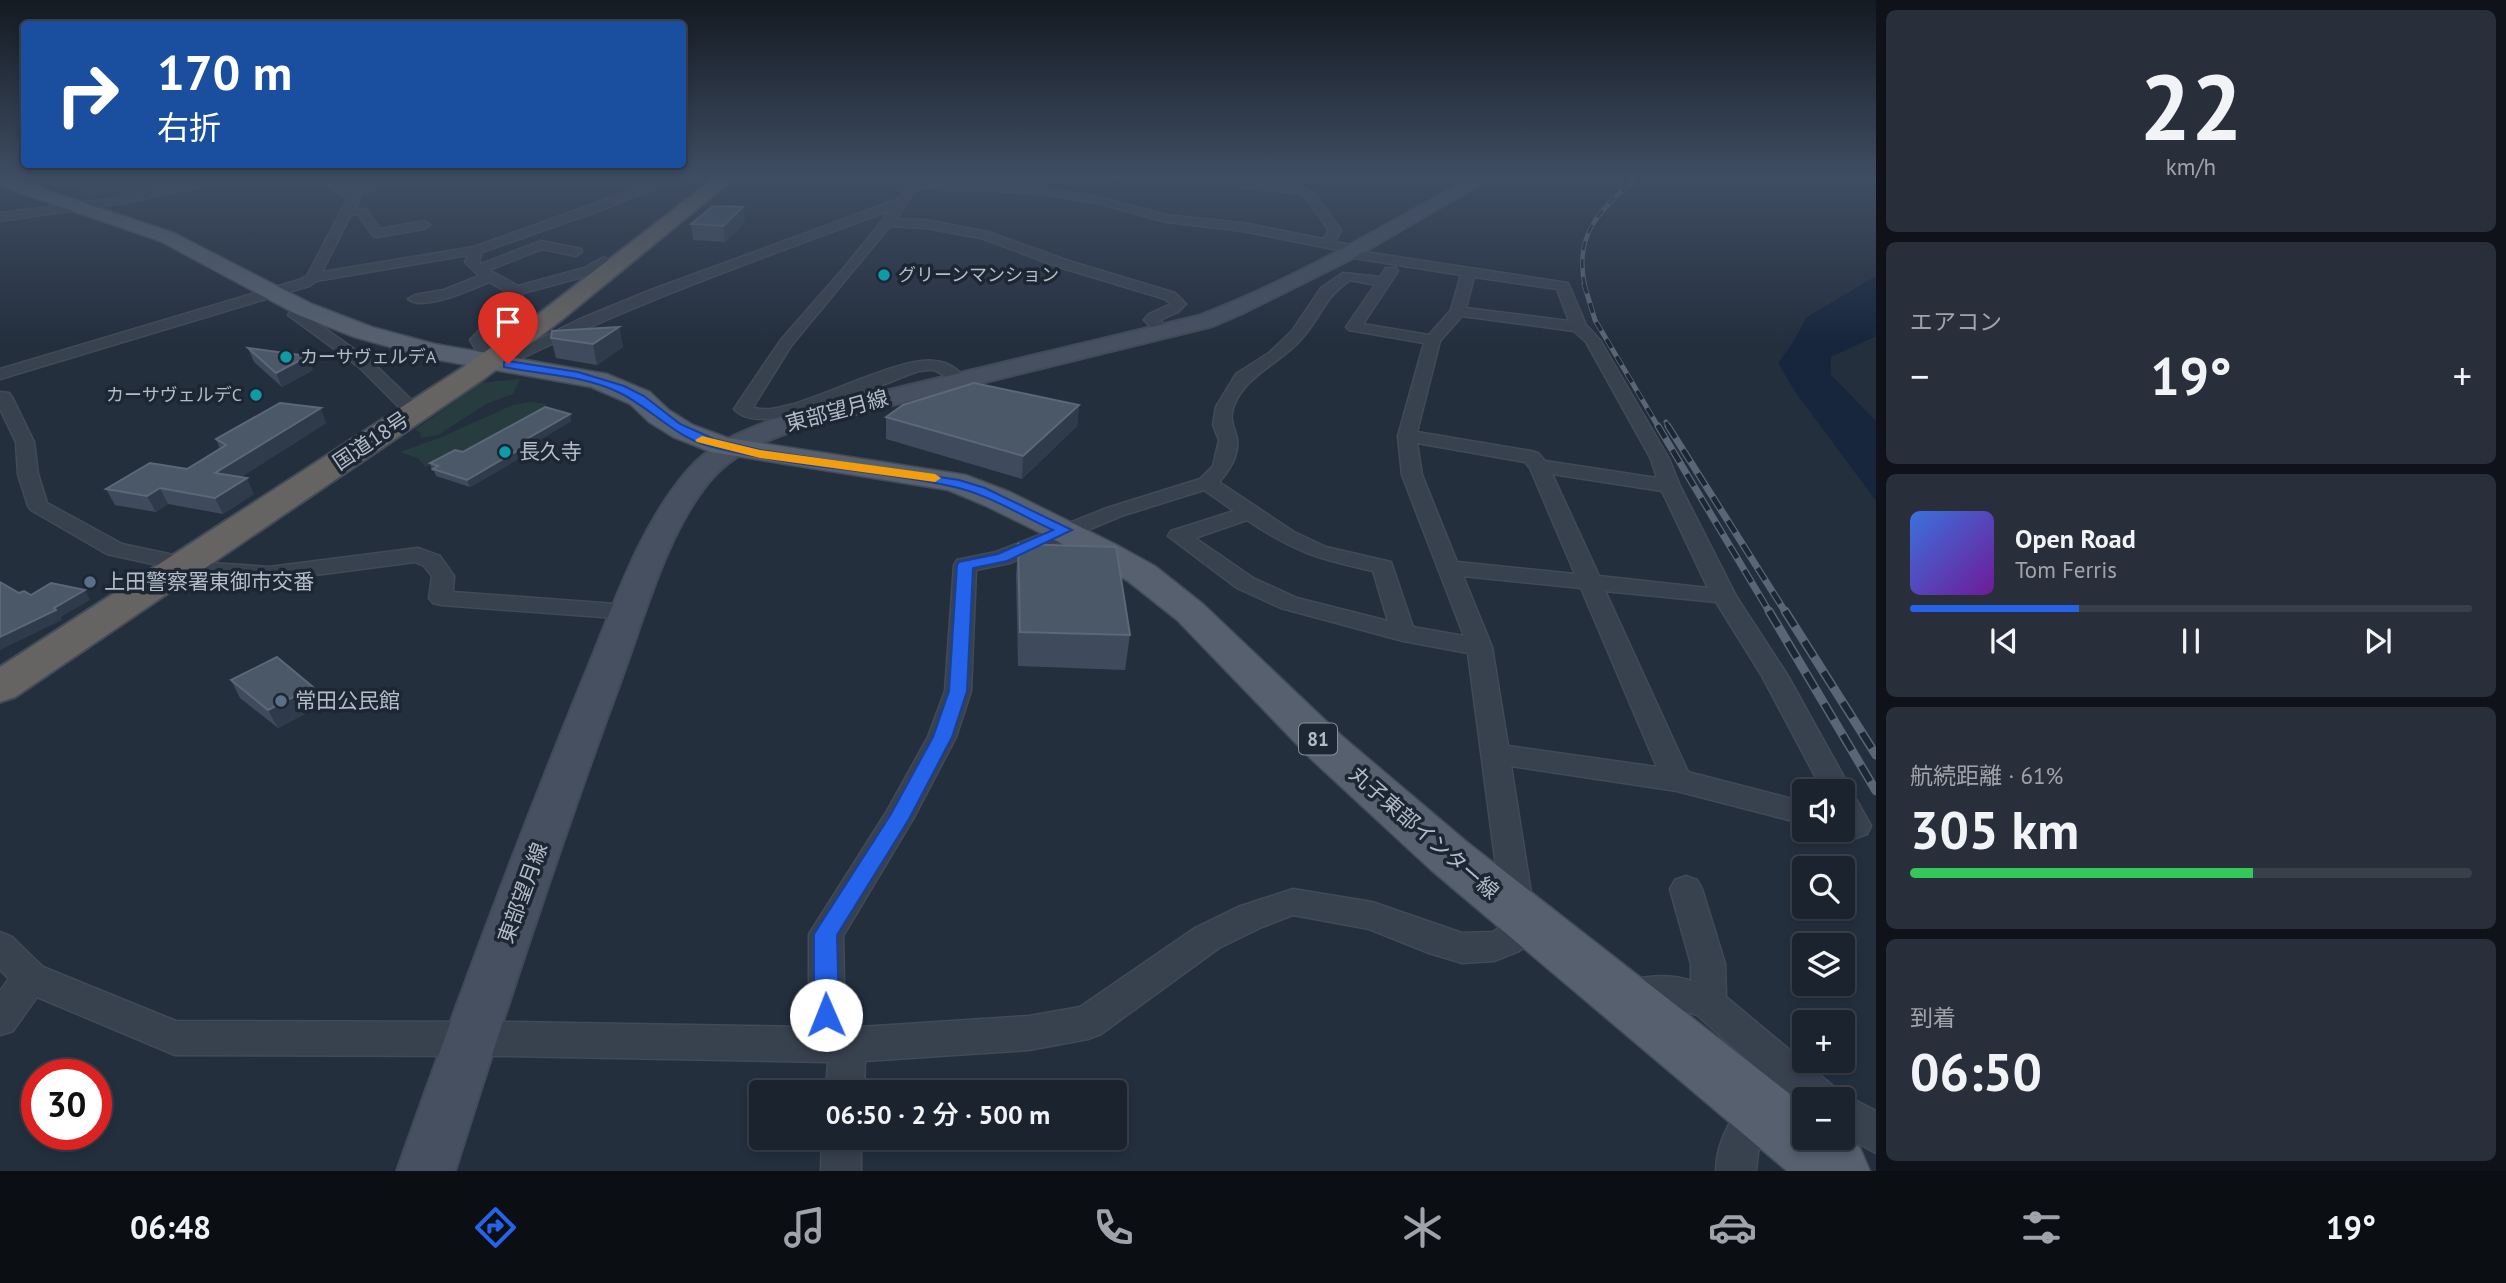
<!DOCTYPE html>
<html lang="ja">
<meta charset="utf-8">
<style>
body{margin:0;font-family:"PT Sans","Noto Sans JP",sans-serif;background:#282f3a;color:#f1f3f6;height:100vh;display:flex;flex-direction:column;font-size:26px;white-space:nowrap}
*{box-sizing:border-box;margin:0}
p{font-size:23px;color:#a0a4aa}
.icon{flex:none;width:38px;height:38px;fill:none;stroke:currentColor;stroke-width:2;stroke-linecap:round;stroke-linejoin:round}
.map{position:relative;flex:1;overflow:hidden}
.side{display:flex;flex-direction:column;gap:10px;padding:10px;background:#0f1319;width:630px}
.side>*{flex:none}
.hud{position:absolute;left:21px;top:21px;width:665px;height:147px;border-radius:7px;box-shadow:0 4px 10px #0003,0 0 0 2px #39404a;background:#1a4fa0;color:#fff;overflow:hidden}
.tools{position:absolute;left:1792px;top:779px;display:grid;gap:14px}
.tools a{display:grid;place-items:center;width:63px;height:63px;border-radius:7px;background:#1b232e;box-shadow:0 4px 10px #0003,0 0 0 2px #39404a;font-size:35px}
.speed{position:absolute;left:21px;top:1059px;display:flex;gap:14px;font-size:35px;font-weight:700;text-align:center}
.speed>*{display:grid;place-content:center;width:91px;height:91px;border-radius:50%;background:#1b232e;box-shadow:0 4px 10px #0003,0 0 0 2px #39404a;line-height:1}
.speed .limit{border:10px solid #d22;background:#fff;color:#111}
.pin{position:absolute;display:grid;place-items:center;width:60px;height:60px;color:#fff;margin:-72px -30px;border-radius:50% 50% 50% 0;rotate:-45deg;box-shadow:0 0 7px #0007}
.pin .icon{rotate:45deg}
.me{position:absolute;width:77px;margin:-38px;rotate:359deg;stroke-linejoin:round;filter:drop-shadow(0 0 5px #0008)}
.turn{display:flex;align-items:center;gap:24px;height:147px;padding:0 21px;font-size:32px}
.turn .icon{width:91px;height:91px;stroke-width:2.5}
.turn b{display:block;font-size:49px;line-height:60px}
.big{font-size:52px;font-weight:600;line-height:1.1}
.side .card{flex:1;display:flex;flex-direction:column;justify-content:center;gap:10px;min-width:0;padding:0 24px;border-radius:10px;background:#282f3a}
.side .dial{align-items:center;gap:0}
.dial b{font-size:91px;line-height:1}
.song{display:flex;align-items:center;gap:21px}
.cover{width:84px;height:84px;border-radius:10px;background:linear-gradient(135deg,hsl(220 70% 55%),hsl(280 70% 35%))}
.played{height:7px;border-radius:4px;background:linear-gradient(90deg,#2563eb 30%,#39404a 30%)}
.keys{display:flex;justify-content:space-around;direction:ltr}
.heat{display:flex;justify-content:space-between;align-items:center;font-size:38px;direction:ltr}
.charge{height:10px;border-radius:5px;background:linear-gradient(90deg,#34c759 61%,#39404a 0)}
.trip{position:absolute;left:749px;top:1080px;width:378px;height:70px;border-radius:7px;background:#1b232e;box-shadow:0 4px 10px #0003,0 0 0 2px #39404a;font-weight:600;line-height:70px;text-align:center}
.tabs{display:flex;height:112px;justify-content:space-around;align-items:center;background:#0b0e12;color:#a0a4aa}
.tabs .icon{width:49px;height:49px}
.tabs .selected{color:#2563eb}
.tabs b{font-size:32px;color:#f1f3f6}
main{display:flex;flex:1;min-height:0}
.map>svg:first-child{display:block}
.green{fill:#263c3f}
.water{fill:#17263c}
.lines{fill:none;stroke-linecap:round;stroke-linejoin:round}
.minor-casing{stroke:#414a57;stroke-width:3}
.secondary-casing{stroke:#414a57;stroke-width:4}
.primary-casing{stroke:#414a57;stroke-width:3}
.trunk-casing{stroke:#434c59;stroke-width:4}
.minor{fill:#38414e;fill-rule:evenodd}
.secondary{fill:#465061;fill-rule:evenodd}
.primary{fill:#56606e;fill-rule:evenodd}
.trunk{fill:#656462;fill-rule:evenodd}
.rail-far3-casing{stroke:#5a6575;stroke-width:4.5}
.rail-far2-casing{stroke:#5a6575;stroke-width:5}
.rail-far1-casing{stroke:#5a6575;stroke-width:7}
.rail-casing{stroke:#5a6575;stroke-width:9}
.rail-far3{stroke:#1d2633;stroke-width:2.5;stroke-dasharray:9;stroke-linecap:butt}
.rail-far2{stroke:#1d2633;stroke-width:3.5;stroke-dasharray:10;stroke-linecap:butt}
.rail-far1{stroke:#1d2633;stroke-width:4.5;stroke-dasharray:14;stroke-linecap:butt}
.rail{stroke:#1d2633;stroke-width:6;stroke-dasharray:18;stroke-linecap:butt}
.wall{fill:#3f4b5c}
.shaded-wall{fill:#2f3b4b}
.building{fill:#4b5868;stroke:#5c6777;stroke-width:2}
.route{fill:#2563eb;stroke:#184099;stroke-width:2}
.slow{fill:#f59e0b}
.culture-dot{fill:#0f9aa8;stroke:#1d2633;stroke-width:2.5}
.service-dot{fill:#5c6f8a;stroke:#1d2633;stroke-width:2.5}
.labels{text-anchor:middle;stroke-width:7;stroke-linejoin:round;paint-order:stroke}
.far-poi-label{font-size:18px;fill:#b4bcc9;stroke:#1d2633;text-anchor:start}
.shield{fill:#1d2633;stroke:#878f9c;stroke-width:2}
.shield-label{font-size:19px;font-weight:bold;fill:#b4bcc9}
.street-label{font-size:21px;fill:#b4bcc9;stroke:#1d2633}
.poi-label{font-size:21px;fill:#b4bcc9;stroke:#1d2633;text-anchor:start}
</style>
<main>
<div class="map">
<svg width="1876" height="1171" viewBox="0 0 1876 1171">
<rect width="100%" height="100%" fill="#242f3e"/>
<g class="green">
<polygon points="71,177 225,177 128,196 102,197 81,196 71,187 50,182"/>
<polygon points="520,379 513,394 486,404 438,435 421,438 420,432 415,430 480,383"/>
<path d="M530 402 547 404C510 433 469 450 425 467L418 458 400 452 444 436 513 405Z"/>
</g>
<polygon class="water" points="1876,276 1876,336 1831,357 1831,375 1876,421 1876,501 1796,393 1778,363 1790,347 1807,317"/>
<g class="lines">
<g class="minor-casing">
<g id="minor">
<polygon points="227,177 248,177 118,204 0,221 0,213 118,198"/>
<path d="M312 177H325L351 190 395 177H410L358 195 360 198 355 208 366 210 380 229 424 221 430 225 424 229 377 237 373 236 358 215 351 214 322 272 474 247 668 177H682L604 209 482 252 479 262 481 264 541 241 581 249 582 252 576 256 542 249 489 270 518 286 584 268 604 257 611 261 594 274 523 293 520 304 486 341 492 350 490 353H478L470 340 508 300 509 293 489 282C472 289 423 312 408 299L415 295 444 290 479 276 465 262 468 255 316 281 309 286 0 379V369L299 280 307 276 348 198Z"/>
<path d="M912 177H922L920 182 1036 187 1098 197 1166 215 1243 223 1323 239 1329 230 1304 196 1297 193 1203 183H1141L1110 177H1203L1283 185 1288 182 1312 192 1341 230 1335 242 1357 246 1358 251 1568 283 1586 325 1600 340 1669 459 1680 486 1736 596 1788 676 1871 826 1867 834 1856 838 1832 830H1843V791H1823L1762 676 1716 602 1605 591 1688 772 1804 802V824L1677 791 1511 766 1534 912 1532 935 1527 945 1519 951 1494 961 1462 963 1429 953 1369 929 1293 915 1262 927 1219 948 1101 1034 1088 1039 1029 1050 865 1061 864 1092H826L828 1062 510 1056 175 1055 37 997 13 1031 0 1035V991L9 979 0 970V932L12 937 43 967 176 1021 510 1022 809 1027V934L887 811 928 737 945 691 954 565 957 560 996 552 1107 508 1200 479 1213 466 1219 440 1213 425 1216 407 1236 374 1269 353 1292 331 1321 288 1343 273 1380 277 1386 268H1396L1398 271 1363 324 1429 335 1451 310 1461 275 1348 257 1343 256V251L1243 231 1166 222 1097 203 1036 193 916 188 896 219 925 220 988 232 1069 261 1175 293 1186 304 1178 312 1160 320 1172 332 1169 335H1159L1144 320 1149 314 1171 304 1165 299 1059 267 981 238 925 228 890 226 791 346 753 407C764 412 778 408 790 405 825 396 904 356 935 361 948 362 959 370 966 380L964 384C949 387 947 373 933 370 928 369 921 371 916 372 880 384 762 442 734 409L780 341 843 269 891 210C766 256 641 301 522 358L516 360 508 355 578 320 651 290 899 199ZM1474 277 1557 289 1569 321 1466 308ZM1350 280 1375 285 1346 327 1349 330 1424 343 1398 436 1402 475 1464 636 1413 627 1391 562 1326 547 1294 532 1219 482C1229 471 1239 455 1237 439 1235 427 1229 422 1233 408 1244 375 1282 363 1303 337 1323 314 1322 300 1350 280ZM1462 316 1574 331 1586 342 1651 459 1657 478 1545 461 1538 453 1531 451 1417 432 1440 341ZM1417 443 1525 462 1530 468 1575 574 1457 562 1422 475ZM1552 474 1662 491 1708 588 1599 576ZM1204 490 1234 511 1171 531 1168 536 1237 588 1281 608 1403 641 1468 653 1502 912 1499 928 1493 932 1462 933 1372 902 1293 889 1238 907 1195 928 1080 1007 1029 1016 845 1028 843 936 913 819 956 737 971 691 976 570 1010 563 1121 516ZM1247 520C1294 552 1319 559 1373 571L1388 621 1297 598 1253 578 1195 538ZM1463 576 1581 588 1657 767 1508 746 1492 647Z"/>
<polygon points="1531,177 1564,177 1578,181 1573,184 1536,180"/>
<polygon points="311,307 318,311 307,316 371,361 420,408 423,412 420,416 408,416 359,367 288,315 290,312"/>
<polygon points="0,392 9,393 12,397 34,442 38,474 47,503 122,544 211,563 269,567 418,548 440,556 454,576 453,592 629,605 637,607 641,612 637,617 629,619 441,605 433,603 429,598 432,576 424,566 415,562 269,581 211,577 107,554 31,510 28,506 18,474 16,442 0,409"/>
<path d="M1686 876 1697 880 1702 889 1725 964 1726 997 1833 1086 1838 1096 1843 1094 1876 1111V1153L1843 1135V1099H1804V1110L1697 1015C1666 1003 1645 1017 1618 1006L1612 995 1618 984C1639 976 1670 973 1691 981V964L1670 889 1675 880Z"/>
<path d="M1762 1092 1776 1097 1781 1111 1758 1152 1756 1171H1716C1716 1142 1735 1103 1762 1092Z"/>
<polygon points="822,1138 861,1138 861,1171 821,1171"/>
</g>
</g>
<g class="secondary-casing">
<path id="secondary" d="M1473 177H1492L1355 257 1243 313 1213 326 807 426C771 438 732 452 708 483 666 535 644 618 621 680 561 842 507 1006 455 1171H397C455 1007 516 843 582 682 612 611 637 529 688 470 714 440 753 427 789 414L1198 316C1294 280 1383 226 1473 177Z"/>
</g>
<g class="primary-casing">
<polygon id="primary" points="0,177 7,177 174,233 312,304 372,327 435,344 607,374 650,392 669,410 693,425 728,438 966,475 1010,492 1117,545 1155,566 1203,604 1343,737 1467,842 1804,1105 1804,1138 1843,1138 1843,1135 1860,1148 1870,1171 1787,1171 1431,870 1311,759 1177,620 1129,582 1093,559 986,506 948,490 711,452 673,437 649,422 630,404 591,387 433,359 354,337 296,314 160,241 0,186"/>
</g>
<g class="trunk-casing">
<polygon id="trunk" points="716,177 736,177 559,322 485,378 15,697 0,702 0,667 465,366 541,312"/>
</g>
<use href="#minor" class="minor"/>
<use href="#secondary" class="secondary"/>
<use href="#primary" class="primary"/>
<use href="#trunk" class="trunk"/>
<g class="rail-far3-casing">
<path id="rail-far3" d="M1585 286C1573 233 1601 209 1638 177"/>
</g>
<g class="rail-far2-casing">
<g id="rail-far2">
<polyline points="1584,284 1595,320 1659,428"/>
<polyline points="1666,422 1669,428"/>
</g>
</g>
<g class="rail-far1-casing">
<g id="rail-far1">
<polyline points="1658,426 1770,613"/>
<polyline points="1668,426 1786,613"/>
</g>
</g>
<g class="rail-casing">
<g id="rail">
<polyline points="1769,611 1876,791"/>
<polyline points="1785,611 1876,755"/>
</g>
</g>
<use href="#rail-far3" class="rail-far3"/>
<use href="#rail-far2" class="rail-far2"/>
<use href="#rail-far1" class="rail-far1"/>
<use href="#rail" class="rail"/>
</g>
<g class="wall">
<polygon points="743,207 745,223 725,242 693,240 691,224"/>
<polygon points="619,327 623,347 597,365 556,358 551,338"/>
<polygon points="248,348 313,370 282,387 254,362"/>
<polygon points="1079,405 1077,426 1022,479 886,439 886,417"/>
<polygon points="570,414 571,421 533,444 534,450 470,487 436,476 434,471 432,471 430,463 463,452"/>
<polygon points="326,423 241,477 254,494 223,514 168,504 156,512 115,505 106,489 187,469 220,449 216,439"/>
<polygon points="1018,544 1130,635 1125,670 1018,666 1016,576"/>
<polygon points="231,680 322,705 278,728 240,698"/>
</g>
<g class="shaded-wall">
<polygon points="743,207 745,223 725,242 723,226"/>
<polygon points="619,327 623,347 597,365 593,344"/>
<polygon points="308,356 313,370 282,387 276,373"/>
<polygon points="1079,405 1077,426 1022,479 1023,456"/>
<polygon points="321,408 326,423 222,489 215,473"/>
<polygon points="570,414 571,421 533,444 534,450 470,487 467,480 525,440"/>
<polygon points="247,478 254,494 223,514 215,498"/>
<polygon points="160,488 168,504 156,512 147,496"/>
<polygon points="85,590 90,600 61,617 62,620 0,650 0,637"/>
<polygon points="313,687 322,705 278,728 268,710"/>
</g>
<g class="building">
<polygon points="713,206 743,207 723,226 691,224"/>
<polygon points="619,327 593,344 551,338 552,331"/>
<polygon points="248,348 308,356 276,373"/>
<polygon points="974,383 1079,405 1023,456 886,417 903,405"/>
<polygon points="280,403 321,408 215,473 247,478 215,498 160,488 147,496 106,489 150,463 187,469 226,445 216,439"/>
<polygon points="545,407 570,414 525,440 532,442 467,480 433,469 438,466 430,463 455,450 463,452"/>
<polygon points="1018,544 1116,547 1130,635 1020,632"/>
<polygon points="0,582 19,593 24,591 31,595 51,583 85,590 54,608 56,610 0,637"/>
<polygon points="277,657 313,687 268,710 231,680"/>
</g>
<linearGradient id="sky" x2="0" y2="1"><stop stop-color="#141a22"/><stop offset="0.52" stop-color="#3f4d63"/><stop offset="1" stop-color="#3f4d63" stop-opacity="0"/></linearGradient>
<rect width="1876" height="341" fill="url(#sky)"/>
<path class="route" d="M508 361 578 372 624 386 644 396 680 424 714 439 760 450 959 480 985 488 1072 530 1007 561 973 568 967 691 952 737 909 819 837 935 839 1015 835 1023 826 1027 818 1023 814 1015V934L891 814 933 737 949 691 957 565 959 562 998 554 1053 530C1020 515 986 493 950 486 870 469 788 467 709 446 673 436 650 407 618 392 582 375 542 375 504 367V362Z"/>
<polygon class="slow" points="702,436 760,450 935,474 941,478 935,482 760,458 697,442 695,440"/>
<g class="culture-dot">
<circle cx="884" cy="275" r="7"/>
<circle cx="286" cy="357" r="7"/>
<circle cx="256" cy="395" r="7"/>
<circle cx="505" cy="452" r="7"/>
</g>
<g class="service-dot">
<circle cx="90" cy="582" r="7"/>
<circle cx="281" cy="701" r="7"/>
</g>
<g class="labels">
<g class="far-poi-label">
<text x="898" y="281">グリーンマンション</text>
<text x="300" y="363">カーサヴェルデA</text>
<text x="242" y="401" text-anchor="end">カーサヴェルデC</text>
</g>
<rect class="shield" x="1299" y="723.5" width="38" height="31" rx="5"/>
<g class="shield-label">
<text x="1318" y="746">81</text>
</g>
<g class="street-label">
<text transform="translate(837 411) rotate(-15)" y="7">東部望月線</text>
<text transform="translate(371 441) rotate(-34)" y="7">国道18号</text>
<text transform="translate(1424 833) rotate(41)" y="7">丸子東部インター線</text>
<text transform="translate(523 893) rotate(-70)" y="7">東部望月線</text>
</g>
<g class="poi-label">
<text x="519" y="459">長久寺</text>
<text x="104" y="589">上田警察署東御市交番</text>
<text x="295" y="708">常田公民館</text>
</g>
</g>
</svg>
<div class="tools">
<a><svg class="icon" aria-label="sound" viewBox="0 0 24 24"><path d="M4 9h4l5-4v14l-5-4H4zM17 9q2 3 0 6"/></svg></a>
<a><svg class="icon" aria-label="search" viewBox="0 0 24 24"><circle cx="10" cy="10" r="6"/><path d="M15 15l6 6"/></svg></a>
<a><svg class="icon" aria-label="layers" viewBox="0 0 24 24"><path d="M12 4l9 5-9 5-9-5zM3 14l9 5 9-5"/></svg></a>
<a>+</a>
<a>−</a>
</div>
<div class="speed"><div class="limit">30</div></div>
<div class="pin" style="left:508px;top:364px;background:#d93025"><svg class="icon" aria-label="arrive" viewBox="0 0 24 24"><path d="M6 21V4h12l-3 4 3 4H6"/></svg></div>
<svg class="me" style="left:826px;top:1015px" viewBox="-20 -20 40 40"><circle r="19" fill="#fff"/><path d="M0-13L10 11 0 6-10 11z" fill="#2563eb"/></svg>
<div class="trip">06:50 · 2 分 · 500 m</div>
<div class="hud">
<div class="turn"><svg class="icon" aria-label="right" viewBox="0 0 24 24"><path d="M7 20v-9h11M14 6l5 5-5 5"/></svg><div><b>170 m</b>右折</div></div>
</div>
</div>
<section class="side">
<div class="card dial"><b>22</b><p>km/h</p></div>
<div class="card"><p>エアコン</p>
<div class="heat"><a>−</a><b class="big">19°</b><a>+</a></div>
</div>
<div class="card">
<div class="song"><i class="cover"></i><div><b>Open Road</b><p>Tom Ferris</p></div></div>
<div class="played"></div>
<div class="keys"><svg class="icon" aria-label="previous" viewBox="0 0 24 24"><path d="M18 5L8 12l10 7zM5 5v14"/></svg><svg class="icon" aria-label="pause" viewBox="0 0 24 24"><path d="M8 5v14M16 5v14"/></svg><svg class="icon" aria-label="next" viewBox="0 0 24 24"><path d="M6 5l10 7-10 7zM19 5v14"/></svg></div>
</div>
<div class="card"><p>航続距離 · 61%</p><b class="big">305 km</b><div class="charge"></div></div>
<div class="card"><p>到着</p><b class="big">06:50</b></div>
</section>
</main>
<nav class="tabs">
<b>06:48</b>
<svg class="icon selected" aria-label="directions" viewBox="0 0 24 24"><path d="M12 3l9 9-9 9-9-9zM9 14v-3h6M13 9l2 2-2 2"/></svg>
<svg class="icon" aria-label="music" viewBox="0 0 24 24"><path d="M9 18V5l10-2v13"/><circle cx="6" cy="18" r="3"/><circle cx="16" cy="16" r="3"/></svg>
<svg class="icon" aria-label="phone" viewBox="0 0 24 24"><path d="M5 4h4l2 5-3 2q2 4 5 5l2-3 5 2v4C11 20 4 13 5 4z"/></svg>
<svg class="icon" aria-label="climate" viewBox="0 0 24 24"><path d="M12 3v18M4 7l16 10M4 17L20 7"/></svg>
<svg class="icon" aria-label="car" viewBox="0 0 24 24"><path d="M5 17H2v-5l4-1 3-4h7l3 4 3 1v5h-3M9 17h6M6 11h13"/><circle cx="7" cy="17" r="2"/><circle cx="17" cy="17" r="2"/></svg>
<svg class="icon" aria-label="filters" viewBox="0 0 24 24"><path d="M4 7h16M4 17h16"/><circle cx="9" cy="7" r="2"/><circle cx="15" cy="17" r="2"/></svg>
<b>19°</b>
</nav>
